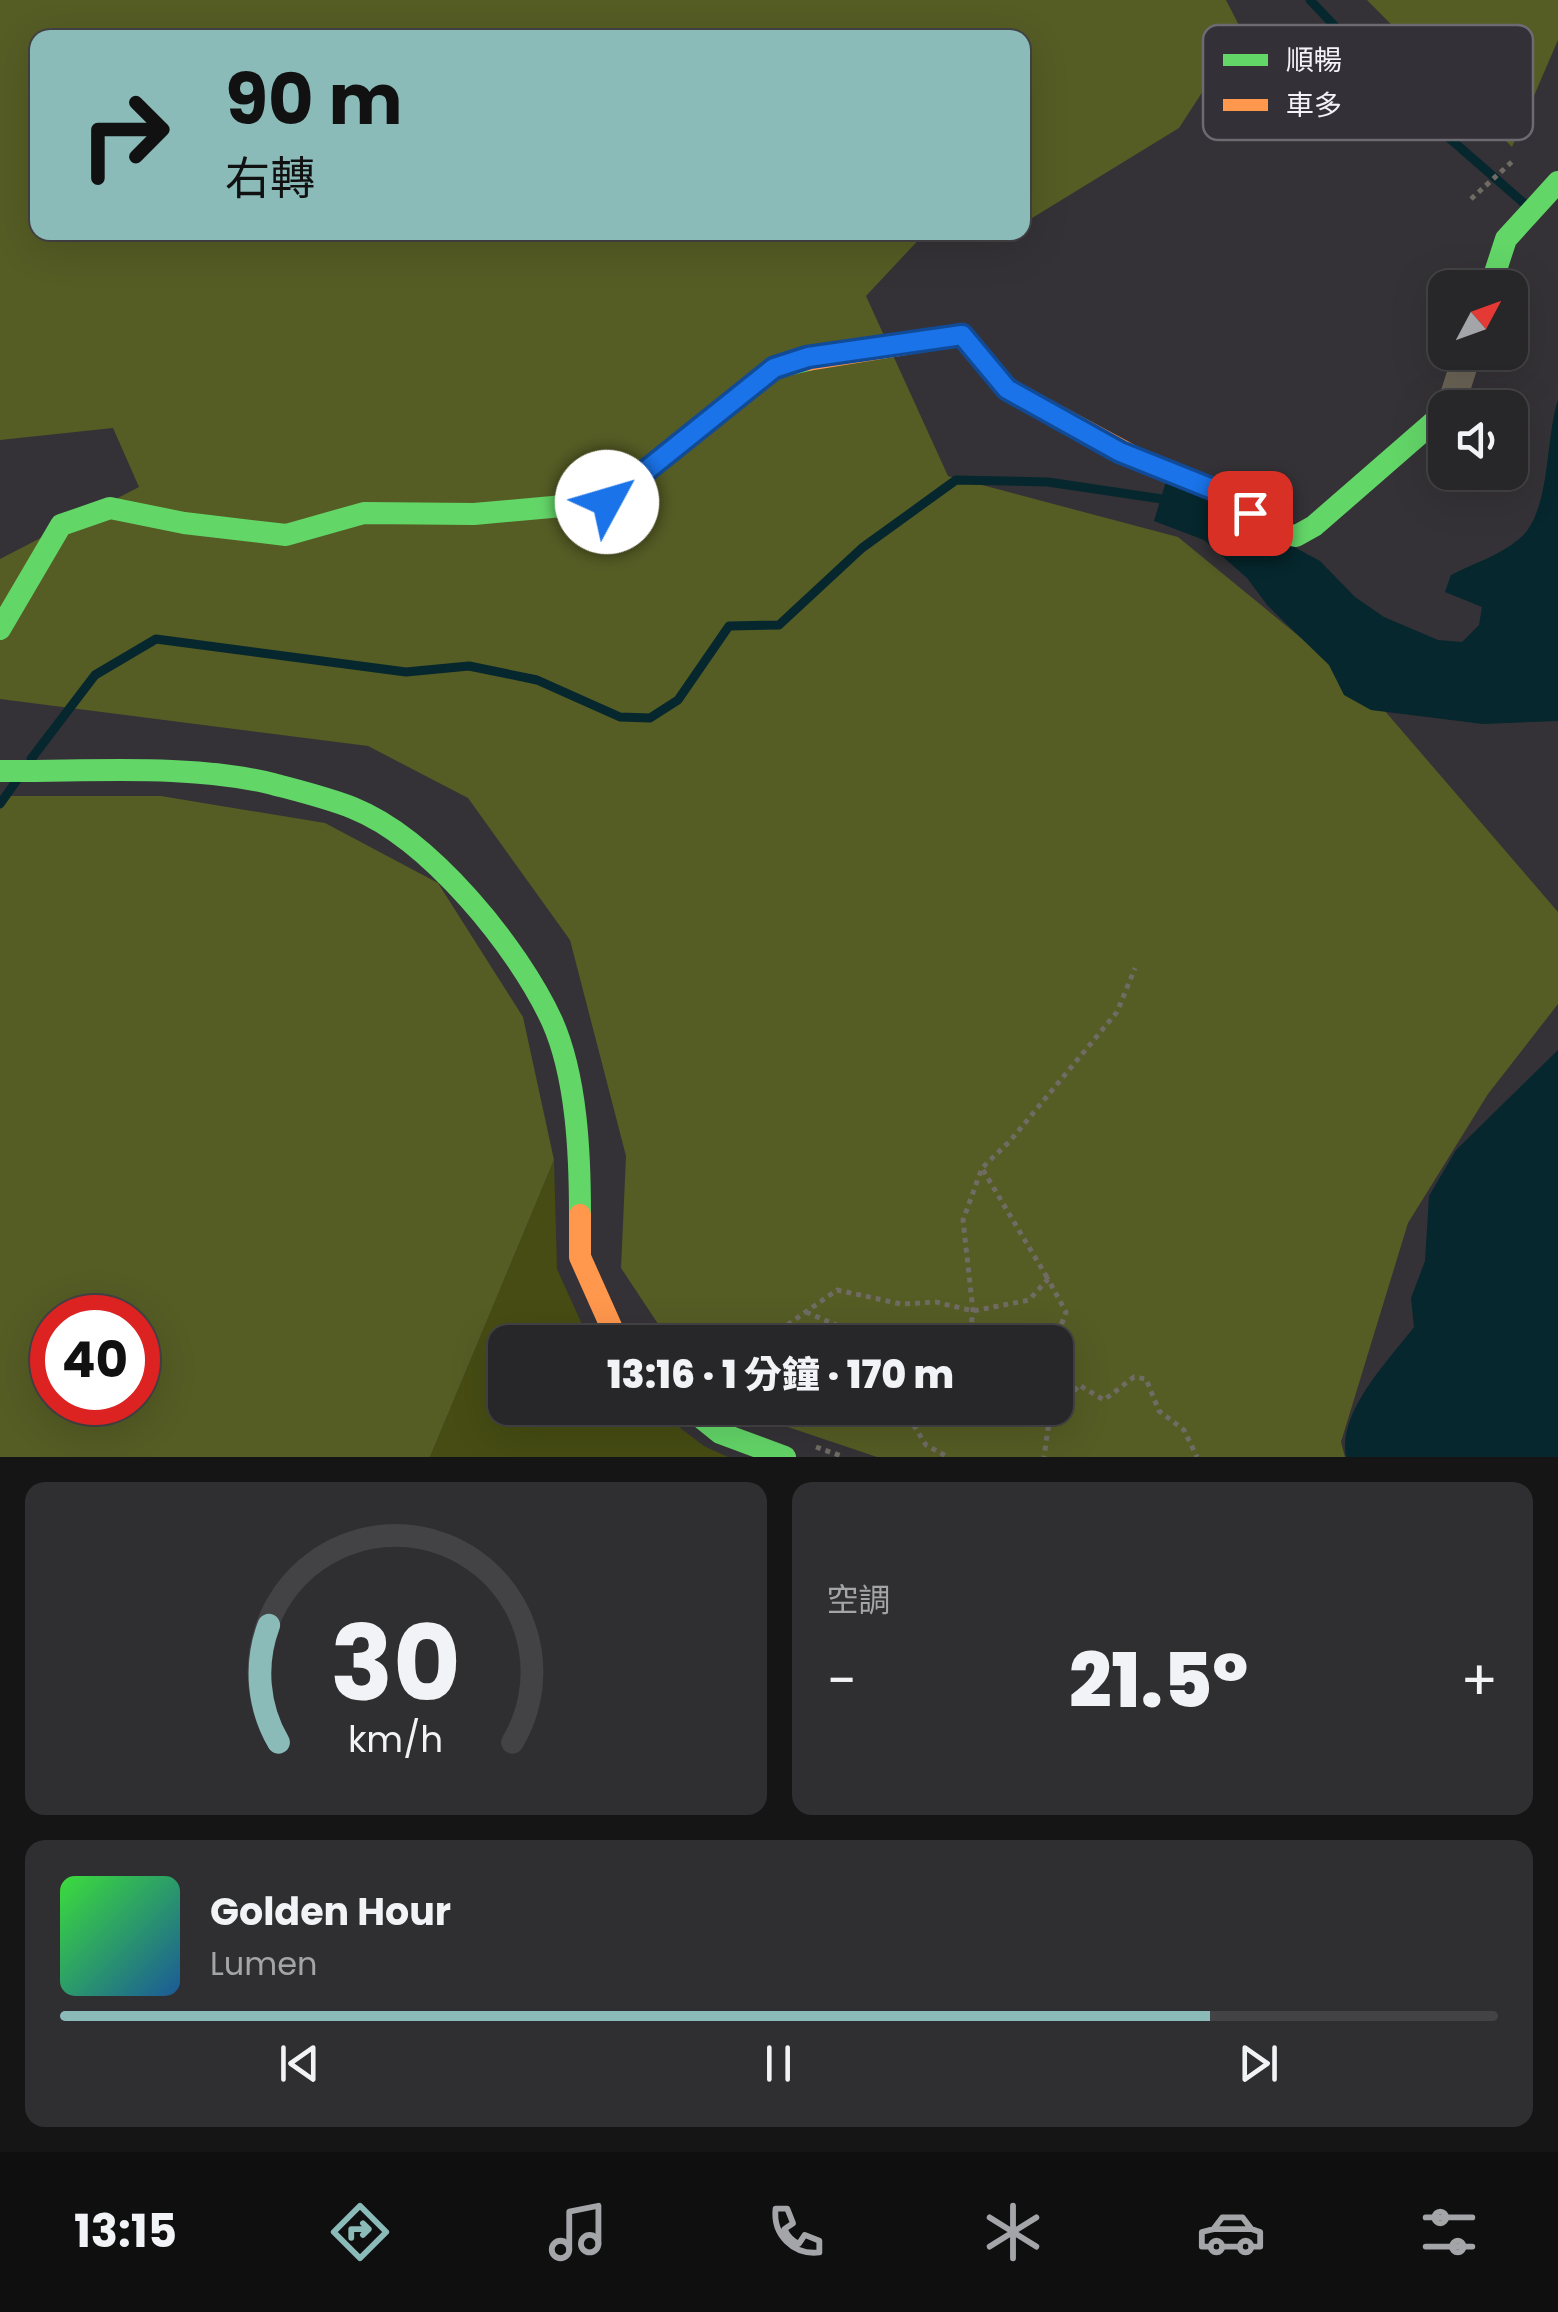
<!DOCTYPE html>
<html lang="zh-TW">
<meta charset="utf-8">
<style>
body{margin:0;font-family:Poppins,"Noto Sans TC",sans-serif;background:#2f2e30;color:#f1f3f6;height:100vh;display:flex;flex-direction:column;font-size:38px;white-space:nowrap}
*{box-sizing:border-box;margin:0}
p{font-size:32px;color:#a4a5a8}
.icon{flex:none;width:55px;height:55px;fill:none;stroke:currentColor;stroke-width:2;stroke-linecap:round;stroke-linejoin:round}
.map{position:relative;height:1457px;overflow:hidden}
.panel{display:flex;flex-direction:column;gap:25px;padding:25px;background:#151516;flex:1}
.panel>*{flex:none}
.hud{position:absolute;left:30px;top:30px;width:1000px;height:210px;border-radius:20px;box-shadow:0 10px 40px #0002,0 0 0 2px #434345;background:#8bbbb9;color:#111;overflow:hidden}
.needle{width:65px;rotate:49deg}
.buttons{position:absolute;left:1428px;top:270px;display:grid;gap:20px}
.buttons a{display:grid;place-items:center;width:100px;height:100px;border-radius:20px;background:#272628;box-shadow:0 10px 40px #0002,0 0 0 2px #434345;font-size:50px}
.speed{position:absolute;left:30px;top:1295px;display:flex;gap:20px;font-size:50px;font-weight:700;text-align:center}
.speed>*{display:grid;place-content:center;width:130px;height:130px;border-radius:50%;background:#272628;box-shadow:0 10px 40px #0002,0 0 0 2px #434345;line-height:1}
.speed .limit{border:15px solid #d22;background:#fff;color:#111}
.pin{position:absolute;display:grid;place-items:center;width:85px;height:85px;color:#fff;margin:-42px;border-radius:20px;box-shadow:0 5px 15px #0006}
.me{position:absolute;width:110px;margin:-55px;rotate:51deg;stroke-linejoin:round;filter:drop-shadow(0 0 8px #0008)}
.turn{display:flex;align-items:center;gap:35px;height:210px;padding:0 30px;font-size:45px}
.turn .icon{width:130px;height:130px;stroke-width:2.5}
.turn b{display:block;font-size:70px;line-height:85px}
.big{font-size:75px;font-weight:800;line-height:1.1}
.panel .widget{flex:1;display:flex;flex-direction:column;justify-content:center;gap:15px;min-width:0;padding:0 35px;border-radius:20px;background:#2f2e30}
.panel .dial{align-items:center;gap:0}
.dial svg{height:260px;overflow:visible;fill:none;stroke:#434345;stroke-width:7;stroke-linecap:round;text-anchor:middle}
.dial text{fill:#f1f3f6;stroke:none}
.song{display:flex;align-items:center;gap:30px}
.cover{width:120px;height:120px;border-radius:15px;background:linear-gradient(135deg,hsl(120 70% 55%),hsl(210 70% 35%))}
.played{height:10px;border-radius:5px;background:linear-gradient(90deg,#8bbbb9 80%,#434345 80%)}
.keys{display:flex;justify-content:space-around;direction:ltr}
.heat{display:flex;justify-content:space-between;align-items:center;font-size:55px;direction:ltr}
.panel .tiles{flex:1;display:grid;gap:25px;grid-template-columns:1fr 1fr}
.widget:last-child{grid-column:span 2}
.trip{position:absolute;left:488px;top:1325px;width:585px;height:100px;border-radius:20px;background:#272628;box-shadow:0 10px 40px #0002,0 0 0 2px #434345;font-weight:800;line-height:100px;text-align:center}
.dock{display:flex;height:160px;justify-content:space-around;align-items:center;background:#100f10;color:#a4a5a8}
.dock .icon{width:70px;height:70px}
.dock .selected{color:#8bbbb9}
.dock b{font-size:45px;color:#f1f3f6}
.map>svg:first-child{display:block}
.green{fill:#464c13}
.forest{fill:#555c24;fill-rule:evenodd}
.water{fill:#05272d}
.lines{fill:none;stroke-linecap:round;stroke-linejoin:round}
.stream{stroke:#05272d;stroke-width:9}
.path{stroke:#706b63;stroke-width:5;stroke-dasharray:5 5;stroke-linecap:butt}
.street{stroke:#6b6456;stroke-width:28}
.fast{stroke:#63d668;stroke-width:22}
.slow{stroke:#ff974d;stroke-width:22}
.route-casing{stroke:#114b97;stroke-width:25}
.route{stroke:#1a73e8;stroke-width:18}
.key{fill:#343038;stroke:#6e6a71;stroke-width:2.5}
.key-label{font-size:28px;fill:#f4f2f7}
</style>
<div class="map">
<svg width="1558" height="1457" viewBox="0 0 1558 1457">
<rect width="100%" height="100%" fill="#343236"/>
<polygon class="green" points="554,1160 557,1269 590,1342 505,1342 505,1408 654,1408 704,1446 728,1457 430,1457"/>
<g class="forest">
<polygon points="0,0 1226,0 1242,31 1179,128 1024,223 1022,38 38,38 38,232 925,233 866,296 948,476 1178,537 1372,696 1558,912 1558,1004 1488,1094 1408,1223 1341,1442 1345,1457 877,1457 776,1423 756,1408 1055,1408 1055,1342 670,1342 621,1268 626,1156 570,940 468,798 368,746 0,699 0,559 139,487 113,428 0,440"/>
<polygon points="1367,0 1558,0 1558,40 1512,147"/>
<path d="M0 796H161L325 823 438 883 523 1017 554 1160 430 1457H0ZM52 1318H138V1402H52Z"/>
</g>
<g class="water">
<path d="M1558 400V721L1483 724 1371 710 1344 695 1329 665 1268 606 1247 578 1204 540 1154 521 1167 478 1320 561 1355 597 1384 617 1438 640 1462 642 1479 625 1482 607 1445 592 1451 575C1474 563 1499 556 1519 539 1551 514 1545 438 1558 400Z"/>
<path d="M1558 1050V1457H1346C1337 1412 1389 1360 1414 1327L1411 1298 1425 1261 1429 1196 1456 1150Z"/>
</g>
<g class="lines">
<g class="stream">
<polyline points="1310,0 1401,96 1525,204"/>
<polyline points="31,759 95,675 156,639 406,672 469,666 537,680 620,717 650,718 678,700 729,626 779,625 862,548 956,480 1048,482 1162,499"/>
<polyline points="0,804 17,780"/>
</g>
<g class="path">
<polyline points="1471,199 1515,159"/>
<polyline points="983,1170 1048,1279"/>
<polyline points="806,1312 841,1327"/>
<polyline points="763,1342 837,1290 901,1304 936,1302 973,1311 1029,1300 1048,1279 1066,1312 1055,1342"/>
<polyline points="969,1342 973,1311 963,1220 982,1168 1010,1141 1117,1012 1135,968"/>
<polyline points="903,1408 926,1445 948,1457"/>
<polyline points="1041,1408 1049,1422 1044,1457"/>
<polyline points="1049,1422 1079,1385 1104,1400 1134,1377 1146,1379 1159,1411 1184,1430 1197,1457"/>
<polyline points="816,1447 844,1457"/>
</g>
<polyline class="street" points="1450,408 1468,352"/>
<g class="fast">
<polyline points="1490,288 1506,239 1558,182"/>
<polyline points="1134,457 1225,494 1276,532 1296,536 1314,526 1445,412"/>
<polyline points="0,629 61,525 110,508 184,523 286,535 364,513 474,514 607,502 774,368 808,360"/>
<path d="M0 771C86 772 189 763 273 784 299 791 328 798 353 808 430 839 518 947 552 1021 577 1077 580 1155 580 1215"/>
<polyline points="689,1408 720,1433 785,1457"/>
</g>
<g class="slow">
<polyline points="808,360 962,335 1007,389 1134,457"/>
<polyline points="580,1215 580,1257 618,1342"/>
</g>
</g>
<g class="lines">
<g class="route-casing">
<polyline id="route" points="607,502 774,368 808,357 962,335 1007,389 1120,452 1225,494 1250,513"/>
</g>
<use href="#route" class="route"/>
</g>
<rect x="1203" y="25" width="330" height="115" rx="15" class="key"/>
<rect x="1223" y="54" width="45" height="12" fill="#63d668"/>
<rect x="1223" y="99" width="45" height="12" fill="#ff974d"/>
<g class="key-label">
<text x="1286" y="70">順暢</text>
<text x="1286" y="115">車多</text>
</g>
</svg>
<div class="buttons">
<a><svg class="needle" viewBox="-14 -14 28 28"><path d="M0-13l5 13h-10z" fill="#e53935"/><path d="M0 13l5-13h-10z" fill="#a4a5a8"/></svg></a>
<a><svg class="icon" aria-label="sound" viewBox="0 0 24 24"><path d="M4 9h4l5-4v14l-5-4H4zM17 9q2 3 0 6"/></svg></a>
</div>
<div class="speed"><div class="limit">40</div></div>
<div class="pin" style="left:1250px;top:513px;background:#d93025"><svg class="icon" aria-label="arrive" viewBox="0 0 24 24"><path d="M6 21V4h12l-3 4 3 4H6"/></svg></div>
<svg class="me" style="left:607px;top:502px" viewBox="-20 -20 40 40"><circle r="19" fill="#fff"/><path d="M0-13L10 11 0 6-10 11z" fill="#1a73e8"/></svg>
<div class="trip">13:16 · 1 分鐘 · 170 m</div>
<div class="hud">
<div class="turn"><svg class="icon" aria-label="right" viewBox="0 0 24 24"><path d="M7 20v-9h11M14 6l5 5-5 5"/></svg><div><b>90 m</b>右轉</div></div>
</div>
</div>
<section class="panel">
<div class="tiles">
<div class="widget dial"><svg viewBox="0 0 100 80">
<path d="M14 69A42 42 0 1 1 86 69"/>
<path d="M14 69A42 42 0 0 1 11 33" stroke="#8bbbb9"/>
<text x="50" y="56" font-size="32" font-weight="700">30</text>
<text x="50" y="72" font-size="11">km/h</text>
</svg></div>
<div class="widget"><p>空調</p>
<div class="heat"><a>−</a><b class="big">21.5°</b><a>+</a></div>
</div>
<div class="widget">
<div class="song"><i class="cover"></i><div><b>Golden Hour</b><p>Lumen</p></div></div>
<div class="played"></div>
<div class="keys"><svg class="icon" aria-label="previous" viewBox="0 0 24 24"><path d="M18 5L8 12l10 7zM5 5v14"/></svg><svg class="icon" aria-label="pause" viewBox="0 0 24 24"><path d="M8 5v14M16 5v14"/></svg><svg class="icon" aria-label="next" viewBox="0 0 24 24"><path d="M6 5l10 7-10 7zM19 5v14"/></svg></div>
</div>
</div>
</section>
<nav class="dock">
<b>13:15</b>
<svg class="icon selected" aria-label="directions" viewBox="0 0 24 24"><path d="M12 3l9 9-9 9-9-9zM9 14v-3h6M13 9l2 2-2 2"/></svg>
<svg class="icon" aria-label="music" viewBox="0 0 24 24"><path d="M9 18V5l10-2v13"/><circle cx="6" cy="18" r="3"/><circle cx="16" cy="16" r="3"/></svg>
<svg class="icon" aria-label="phone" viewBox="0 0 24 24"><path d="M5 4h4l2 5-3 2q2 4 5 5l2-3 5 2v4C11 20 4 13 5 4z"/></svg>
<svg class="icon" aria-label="climate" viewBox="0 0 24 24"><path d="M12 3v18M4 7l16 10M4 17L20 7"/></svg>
<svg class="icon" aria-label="car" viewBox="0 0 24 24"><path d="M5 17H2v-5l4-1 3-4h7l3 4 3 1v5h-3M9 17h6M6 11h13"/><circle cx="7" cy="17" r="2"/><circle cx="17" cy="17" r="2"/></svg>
<svg class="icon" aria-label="filters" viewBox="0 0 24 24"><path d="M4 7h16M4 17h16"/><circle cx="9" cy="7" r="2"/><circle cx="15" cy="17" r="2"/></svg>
</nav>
